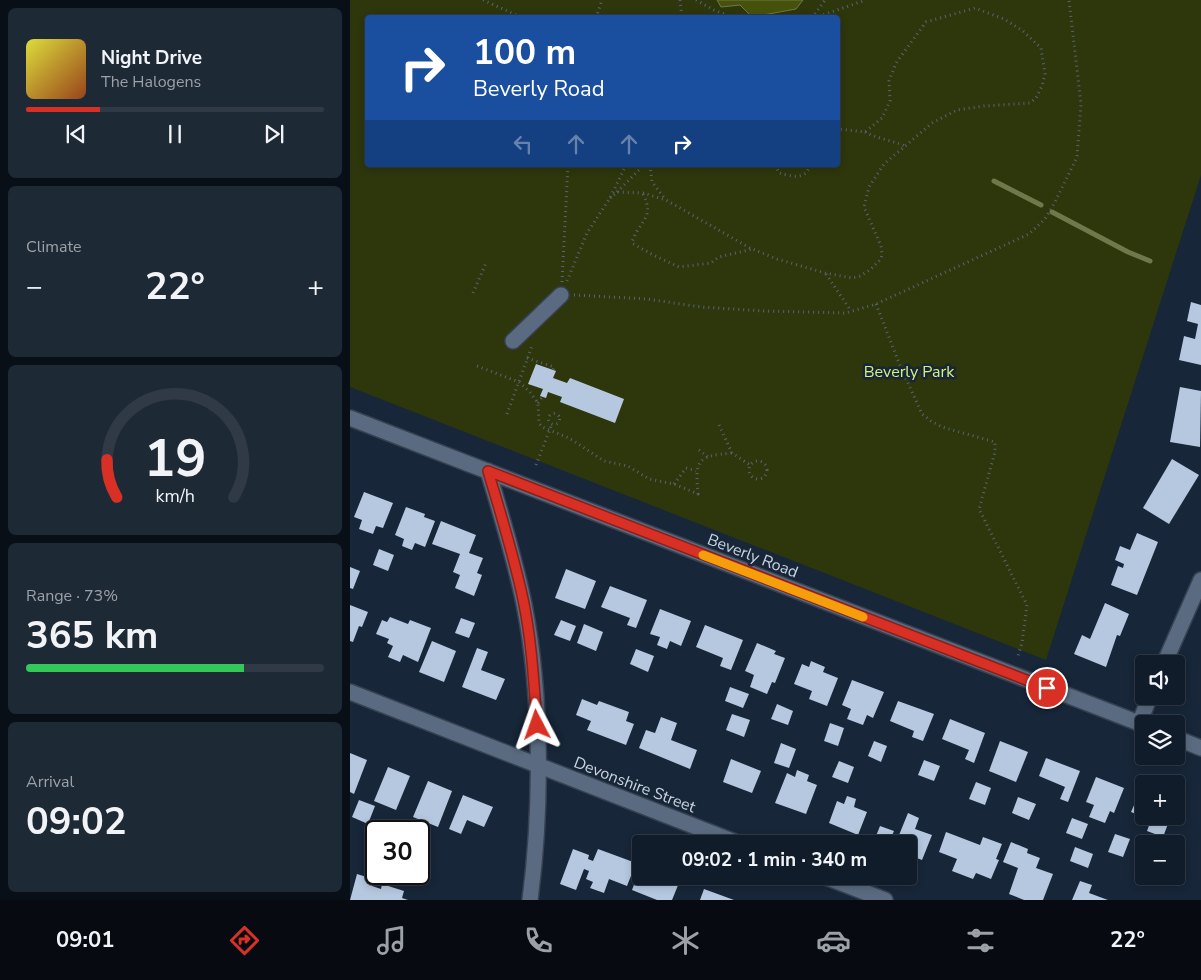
<!DOCTYPE html>
<meta charset="utf-8">
<style>
body{margin:0;font-family:"Nunito Sans",sans-serif;background:#1e2936;color:#f1f3f6;height:100vh;display:flex;flex-direction:column;font-size:19px;white-space:nowrap}
*{box-sizing:border-box;margin:0}
p{font-size:16px;color:#9ca1a8}
.icon{flex:none;width:28px;height:28px;fill:none;stroke:currentColor;stroke-width:2;stroke-linecap:round;stroke-linejoin:round}
.map{position:relative;flex:1;overflow:hidden}
.side{display:flex;flex-direction:column;gap:8px;padding:8px;background:#090f17;width:350px}
.side>*{flex:none}
.guide{position:absolute;left:15px;top:15px;width:475px;height:152px;border-radius:5px;box-shadow:0 2px 8px #0003,0 0 0 1px #303a47;background:#1a4fa0;color:#fff;overflow:hidden}
.fabs{position:absolute;left:785px;top:655px;display:grid;gap:10px}
.fabs a{display:grid;place-items:center;width:50px;height:50px;border-radius:5px;background:#111c2a;box-shadow:0 2px 8px #0003,0 0 0 1px #303a47;font-size:25px}
.speed{position:absolute;left:15px;top:820px;display:flex;gap:10px;font-size:25px;font-weight:700;text-align:center}
.speed>*{display:grid;place-content:center;width:65px;height:65px;border-radius:50%;background:#111c2a;box-shadow:0 2px 8px #0003,0 0 0 1px #303a47;line-height:1}
.speed .limit{border:2px solid #111;border-radius:8px;background:#fff;color:#111}
.pin{position:absolute;display:grid;place-items:center;width:42px;height:42px;color:#fff;margin:-21px;border:2px solid #fff;border-radius:50%;box-shadow:0 1px 5px #0007}
.me{position:absolute;width:55px;margin:-28px;rotate:356deg;stroke-linejoin:round;filter:drop-shadow(0 0 4px #0008)}
.turn{display:flex;align-items:center;gap:18px;height:105px;padding:0 25px;font-size:22px}
.turn .icon{width:65px;height:65px;stroke-width:2.5}
.turn b{display:block;font-size:35px;line-height:42px}
.lanes{display:flex;align-items:center;height:48px;padding:0 25px;background:#0003;justify-content:center;gap:25px;direction:ltr}
.lanes .off{opacity:.35}
.big{font-size:38px;font-weight:700;line-height:1.1}
.side .widget{flex:1;display:flex;flex-direction:column;justify-content:center;gap:8px;min-width:0;padding:0 18px;border-radius:8px;background:#1e2936}
.side .dial{align-items:center;gap:0}
.dial svg{height:130px;overflow:visible;fill:none;stroke:#303a47;stroke-width:7;stroke-linecap:round;text-anchor:middle}
.dial text{fill:#f1f3f6;stroke:none}
.song{display:flex;align-items:center;gap:15px}
.cover{width:60px;height:60px;border-radius:8px;background:linear-gradient(135deg,hsl(60 70% 55%),hsl(20 70% 35%))}
.played{height:5px;border-radius:2px;background:linear-gradient(90deg,#d93025 25%,#303a47 25%)}
.keys{display:flex;justify-content:space-around;direction:ltr}
.heat{display:flex;justify-content:space-between;align-items:center;font-size:28px;direction:ltr}
.charge{height:8px;border-radius:4px;background:linear-gradient(90deg,#34c759 73%,#303a47 0)}
.trip{position:absolute;left:282px;top:835px;width:285px;height:50px;border-radius:5px;background:#111c2a;box-shadow:0 2px 8px #0003,0 0 0 1px #303a47;font-weight:700;line-height:50px;text-align:center}
.tab-bar{display:flex;height:80px;justify-content:space-around;align-items:center;background:#070b11;color:#9ca1a8}
.tab-bar .icon{width:35px;height:35px}
.tab-bar .on{color:#d93025}
.tab-bar b{font-size:22px;color:#f1f3f6}
main{display:flex;flex:1;min-height:0}
.map>svg:first-child{display:block}
.green{fill:#2e360c;fill-rule:evenodd}
.water{fill:#46520b;stroke:#6e794b}
.lines{fill:none;stroke-linecap:round;stroke-linejoin:round}
.stream{stroke:#6e794b;stroke-width:5}
.building{fill:#b5c8e0}
.minor-casing{stroke:#374151;stroke-width:18}
.path{stroke:#576574;stroke-width:3;stroke-dasharray:1 4;stroke-linecap:butt}
.minor{stroke:#5a6b81;stroke-width:15}
.route-casing{stroke:#8d1f18;stroke-width:12}
.route{stroke:#d93025;stroke-width:9}
.slow{stroke:#f59e0b;stroke-width:9}
.labels{text-anchor:middle;stroke-width:5;stroke-linejoin:round;paint-order:stroke}
.park-label{font-size:16px;fill:#d7f17d;stroke:#172638}
.street-label{font-size:16px;fill:#cad4e0;stroke:#172638}
</style>
<main>
<section class="side">
<div class="widget">
<div class="song"><i class="cover"></i><div><b>Night Drive</b><p>The Halogens</p></div></div>
<div class="played"></div>
<div class="keys"><svg class="icon" aria-label="previous" viewBox="0 0 24 24"><path d="M18 5L8 12l10 7zM5 5v14"/></svg><svg class="icon" aria-label="pause" viewBox="0 0 24 24"><path d="M8 5v14M16 5v14"/></svg><svg class="icon" aria-label="next" viewBox="0 0 24 24"><path d="M6 5l10 7-10 7zM19 5v14"/></svg></div>
</div>
<div class="widget"><p>Climate</p>
<div class="heat"><a>−</a><b class="big">22°</b><a>+</a></div>
</div>
<div class="widget dial"><svg viewBox="0 0 100 80">
<path d="M14 69A42 42 0 1 1 86 69"/>
<path d="M14 69A42 42 0 0 1 8 46" stroke="#d93025"/>
<text x="50" y="56" font-size="32" font-weight="700">19</text>
<text x="50" y="72" font-size="11">km/h</text>
</svg></div>
<div class="widget"><p>Range · 73%</p><b class="big">365 km</b><div class="charge"></div></div>
<div class="widget"><p>Arrival</p><b class="big">09:02</b></div>
</section>
<div class="map">
<svg width="851" height="900" viewBox="0 0 851 900">
<rect width="100%" height="100%" fill="#172638"/>
<path class="green" d="M0 0H851V175L696 660 0 387ZM18 18H488V165H18Z"/>
<polygon class="water" points="367,0 453,0 446,9 402,17 390,5 371,7"/>
<g class="lines">
<g class="stream">
<polyline points="644,181 691,205"/>
<polyline points="702,212 778,252 800,261"/>
</g>
</g>
<g class="building">
<polygon points="841,302 851,305 851,365 829,360 834,336 845,339 848,324 837,321"/>
<polygon points="186,364 206,371 203,378 217,383 220,378 274,399 265,423 210,402 212,397 198,392 196,398 190,396 193,389 178,384"/>
<polygon points="830,387 851,391 850,447 820,442"/>
<polygon points="822,459 849,475 819,524 793,508"/>
<polygon points="14,492 43,503 33,528 26,526 23,534 9,529 12,520 4,517"/>
<polygon points="56,507 75,514 74,517 85,521 75,547 65,543 62,550 52,546 54,539 45,535"/>
<polygon points="91,521 126,535 119,553 133,558 127,573 132,575 124,596 105,588 110,575 103,572 110,554 82,544"/>
<polygon points="787,533 808,542 787,595 761,585 768,566 773,568 774,564 765,560 770,546 780,550"/>
<polygon points="29,549 44,555 38,571 23,565"/>
<polygon points="0,567 10,571 3,589 0,588"/>
<polygon points="216,569 246,581 235,609 205,598"/>
<polygon points="260,586 297,600 286,628 277,625 280,618 251,607"/>
<polygon points="755,603 779,614 770,636 767,635 756,667 724,654 732,635 740,639"/>
<polygon points="0,605 18,612 12,627 9,626 3,642 0,641"/>
<polygon points="310,609 341,621 331,646 320,641 317,649 307,645 310,637 300,634"/>
<polygon points="40,617 58,624 60,620 81,628 68,662 53,655 50,662 38,657 43,646 37,643 39,639 26,634 32,620 37,622"/>
<polygon points="111,618 125,623 119,638 105,633"/>
<polygon points="211,620 226,626 220,641 204,635"/>
<polygon points="234,624 253,632 246,651 227,643"/>
<polygon points="355,625 393,640 381,670 370,666 373,658 346,647"/>
<polygon points="82,641 106,651 94,682 69,672"/>
<polygon points="407,643 426,651 424,654 435,658 425,683 422,682 417,694 400,687 404,675 395,671"/>
<polygon points="127,648 138,652 131,670 155,679 146,700 112,687"/>
<polygon points="286,649 304,656 298,672 280,664"/>
<polygon points="461,661 475,667 473,672 488,678 477,706 459,699 462,691 444,684 452,664 459,667"/>
<polygon points="502,680 534,692 523,718 517,715 513,725 497,719 501,709 492,705"/>
<polygon points="380,687 399,694 393,708 375,701"/>
<polygon points="232,699 247,705 249,701 279,712 276,721 284,724 276,745 237,730 241,721 226,715"/>
<polygon points="548,701 584,714 573,741 562,737 564,731 540,721"/>
<polygon points="427,704 443,711 438,725 421,719"/>
<polygon points="382,714 400,720 394,737 376,730"/>
<polygon points="311,717 327,723 321,740 347,750 340,769 289,748 296,730 305,733"/>
<polygon points="600,719 635,733 624,763 615,759 619,750 592,739"/>
<polygon points="480,723 494,728 488,746 474,741"/>
<polygon points="524,741 537,746 531,762 518,756"/>
<polygon points="650,741 678,752 666,782 639,771"/>
<polygon points="431,743 446,749 439,768 424,763"/>
<polygon points="0,753 17,760 4,794 0,792"/>
<polygon points="696,758 730,771 718,802 710,799 715,787 689,776"/>
<polygon points="381,759 411,771 402,793 373,782"/>
<polygon points="574,760 590,766 584,781 568,775"/>
<polygon points="489,761 504,767 498,783 482,777"/>
<polygon points="38,767 60,776 46,810 24,801"/>
<polygon points="447,770 459,775 457,781 467,785 456,814 425,803 437,773 445,777"/>
<polygon points="746,777 774,788 764,813 760,811 755,823 739,817 744,805 736,802"/>
<polygon points="78,781 102,791 88,827 63,817"/>
<polygon points="626,782 641,788 635,805 619,799"/>
<polygon points="789,794 794,796 794,816 821,816 813,837 797,831 801,820 781,812"/>
<polygon points="113,795 143,807 134,827 117,820 111,834 99,829"/>
<polygon points="497,796 506,799 504,807 517,812 508,835 479,823 487,801 494,804"/>
<polygon points="668,797 686,804 679,820 662,813"/>
<polygon points="9,800 25,806 18,824 2,817"/>
<polygon points="558,813 569,818 565,829 582,835 572,860 559,855 559,844 532,844 524,841 530,826 544,831 541,838 547,840"/>
<polygon points="722,818 738,824 732,839 716,833"/>
<polygon points="596,832 630,845 633,837 652,844 646,859 649,860 641,879 626,873 623,879 602,871 607,859 589,852"/>
<polygon points="765,834 780,839 773,857 758,852"/>
<polygon points="661,842 678,849 677,853 690,858 686,868 703,874 693,900 674,900 659,894 668,868 653,862"/>
<polygon points="725,847 743,854 738,868 720,861"/>
<polygon points="223,849 239,855 238,859 243,861 248,849 286,863 277,886 259,879 254,893 240,888 243,882 236,879 239,871 234,869 226,890 210,884"/>
<polygon points="291,866 291,876 326,876 331,878 322,900 307,900 282,890"/>
<polygon points="7,874 23,879 22,886 31,889 32,884 54,891 52,898 58,900 0,900"/>
<polygon points="730,881 742,885 739,893 758,900 722,900"/>
<polygon points="354,889 384,900 350,900"/>
</g>
<g class="lines">
<g class="minor-casing">
<g id="minor">
<polyline points="163,341 211,295"/>
<polyline points="0,418 794,725"/>
<path d="M138 471C151 515 165 559 174 604 192 695 192 808 180 900"/>
<polyline points="814,664 851,580"/>
<polyline points="0,692 390,844"/>
<polyline points="789,724 800,696"/>
<polyline points="826,738 851,748"/>
<polyline points="473,876 535,900"/>
</g>
</g>
<g class="path">
<polyline points="133,0 173,18"/>
<polyline points="330,0 332,18"/>
<polyline points="346,0 364,10 384,18"/>
<polyline points="246,18 252,0"/>
<polyline points="462,18 475,0"/>
<polyline points="464,18 516,0"/>
<path d="M515 132C528 139 541 140 555 146"/>
<polyline points="300,165 302,182 316,200"/>
<path d="M425 165 429 173C439 176 458 181 459 165"/>
<polyline points="267,192 294,165"/>
<path d="M293 194C306 219 287 222 282 243L303 255 329 267 361 263 369 257 403 249"/>
<polyline points="260,198 267,192 293,193 316,200 400,248 427,259 475,273 502,278 510,276 520,270 531,259 532,254 531,246 514,207 519,187 534,164 582,123 607,110 634,106 680,103 686,98 692,86 695,74 691,48 673,31 654,19 625,8 576,22 546,63 539,81 540,101 532,118 515,132 488,129"/>
<polyline points="476,274 501,311"/>
<polyline points="217,281 237,233 260,198 276,165"/>
<polyline points="212,282 218,165"/>
<polyline points="123,293 136,263"/>
<polyline points="224,295 297,299 351,307 414,311 496,313 526,304 679,234 695,219 705,202 727,157 731,104 719,0"/>
<polyline points="526,304 549,363 572,414 581,421 592,427 645,442 645,452 629,509 677,605 672,643 668,656"/>
<polyline points="177,358 204,367 203,370"/>
<path d="M127 366 169 382 180 392 188 403 189 423 192 427 219 438 254 461 278 466 299 479 324 484 348 494C345 460 347 456 382 453"/>
<polyline points="188,403 192,397"/>
<circle cx="204" cy="419" r="5.5"/>
<polyline points="157,414 182,346"/>
<polyline points="369,425 382,453 400,465"/>
<polyline points="349,450 358,457"/>
<circle cx="408" cy="470" r="9"/>
<polyline points="186,465 202,424"/>
<polyline points="324,484 336,468 346,471"/>
</g>
<use href="#minor" class="minor"/>
</g>
<g class="lines">
<g class="route-casing">
<path id="route" d="M187 725C184 685 182 644 174 604 165 559 151 515 138 471L697 688"/>
</g>
<use href="#route" class="route"/>
<polyline class="slow" points="353,555 513,617"/>
</g>
<g class="labels">
<g class="park-label">
<text x="559" y="377">Beverly Park</text>
</g>
<g class="street-label">
<text transform="translate(403 555) rotate(21)" y="6">Beverly Road</text>
<text transform="translate(285 784) rotate(21)" y="6">Devonshire Street</text>
</g>
</g>
</svg>
<div class="fabs">
<a><svg class="icon" aria-label="sound" viewBox="0 0 24 24"><path d="M4 9h4l5-4v14l-5-4H4zM17 9q2 3 0 6"/></svg></a>
<a><svg class="icon" aria-label="layers" viewBox="0 0 24 24"><path d="M12 4l9 5-9 5-9-5zM3 14l9 5 9-5"/></svg></a>
<a>+</a>
<a>−</a>
</div>
<div class="speed"><div class="limit">30</div></div>
<div class="pin" style="left:697px;top:688px;background:#d93025"><svg class="icon" aria-label="arrive" viewBox="0 0 24 24"><path d="M6 21V4h12l-3 4 3 4H6"/></svg></div>
<svg class="me" style="left:187px;top:725px" viewBox="-20 -20 40 40"><path d="M0-17L14 15 0 8-14 15z" fill="#d93025" stroke="#fff" stroke-width="4"/></svg>
<div class="trip">09:02 · 1 min · 340 m</div>
<div class="guide">
<div class="turn"><svg class="icon" aria-label="right" viewBox="0 0 24 24"><path d="M7 20v-9h11M14 6l5 5-5 5"/></svg><div><b>100 m</b>Beverly Road</div></div>
<div class="lanes"><svg class="icon off" aria-label="left" viewBox="0 0 24 24"><path d="M17 20v-9H6M10 6l-5 5 5 5"/></svg><svg class="icon off" aria-label="ahead" viewBox="0 0 24 24"><path d="M12 20V5M6 11l6-6 6 6"/></svg><svg class="icon off" aria-label="ahead" viewBox="0 0 24 24"><path d="M12 20V5M6 11l6-6 6 6"/></svg><svg class="icon" aria-label="right" viewBox="0 0 24 24"><path d="M7 20v-9h11M14 6l5 5-5 5"/></svg></div>
</div>
</div>
</main>
<nav class="tab-bar">
<b>09:01</b>
<svg class="icon on" aria-label="directions" viewBox="0 0 24 24"><path d="M12 3l9 9-9 9-9-9zM9 14v-3h6M13 9l2 2-2 2"/></svg>
<svg class="icon" aria-label="music" viewBox="0 0 24 24"><path d="M9 18V5l10-2v13"/><circle cx="6" cy="18" r="3"/><circle cx="16" cy="16" r="3"/></svg>
<svg class="icon" aria-label="phone" viewBox="0 0 24 24"><path d="M5 4h4l2 5-3 2q2 4 5 5l2-3 5 2v4C11 20 4 13 5 4z"/></svg>
<svg class="icon" aria-label="climate" viewBox="0 0 24 24"><path d="M12 3v18M4 7l16 10M4 17L20 7"/></svg>
<svg class="icon" aria-label="car" viewBox="0 0 24 24"><path d="M5 17H2v-5l4-1 3-4h7l3 4 3 1v5h-3M9 17h6M6 11h13"/><circle cx="7" cy="17" r="2"/><circle cx="17" cy="17" r="2"/></svg>
<svg class="icon" aria-label="filters" viewBox="0 0 24 24"><path d="M4 7h16M4 17h16"/><circle cx="9" cy="7" r="2"/><circle cx="15" cy="17" r="2"/></svg>
<b>22°</b>
</nav>
